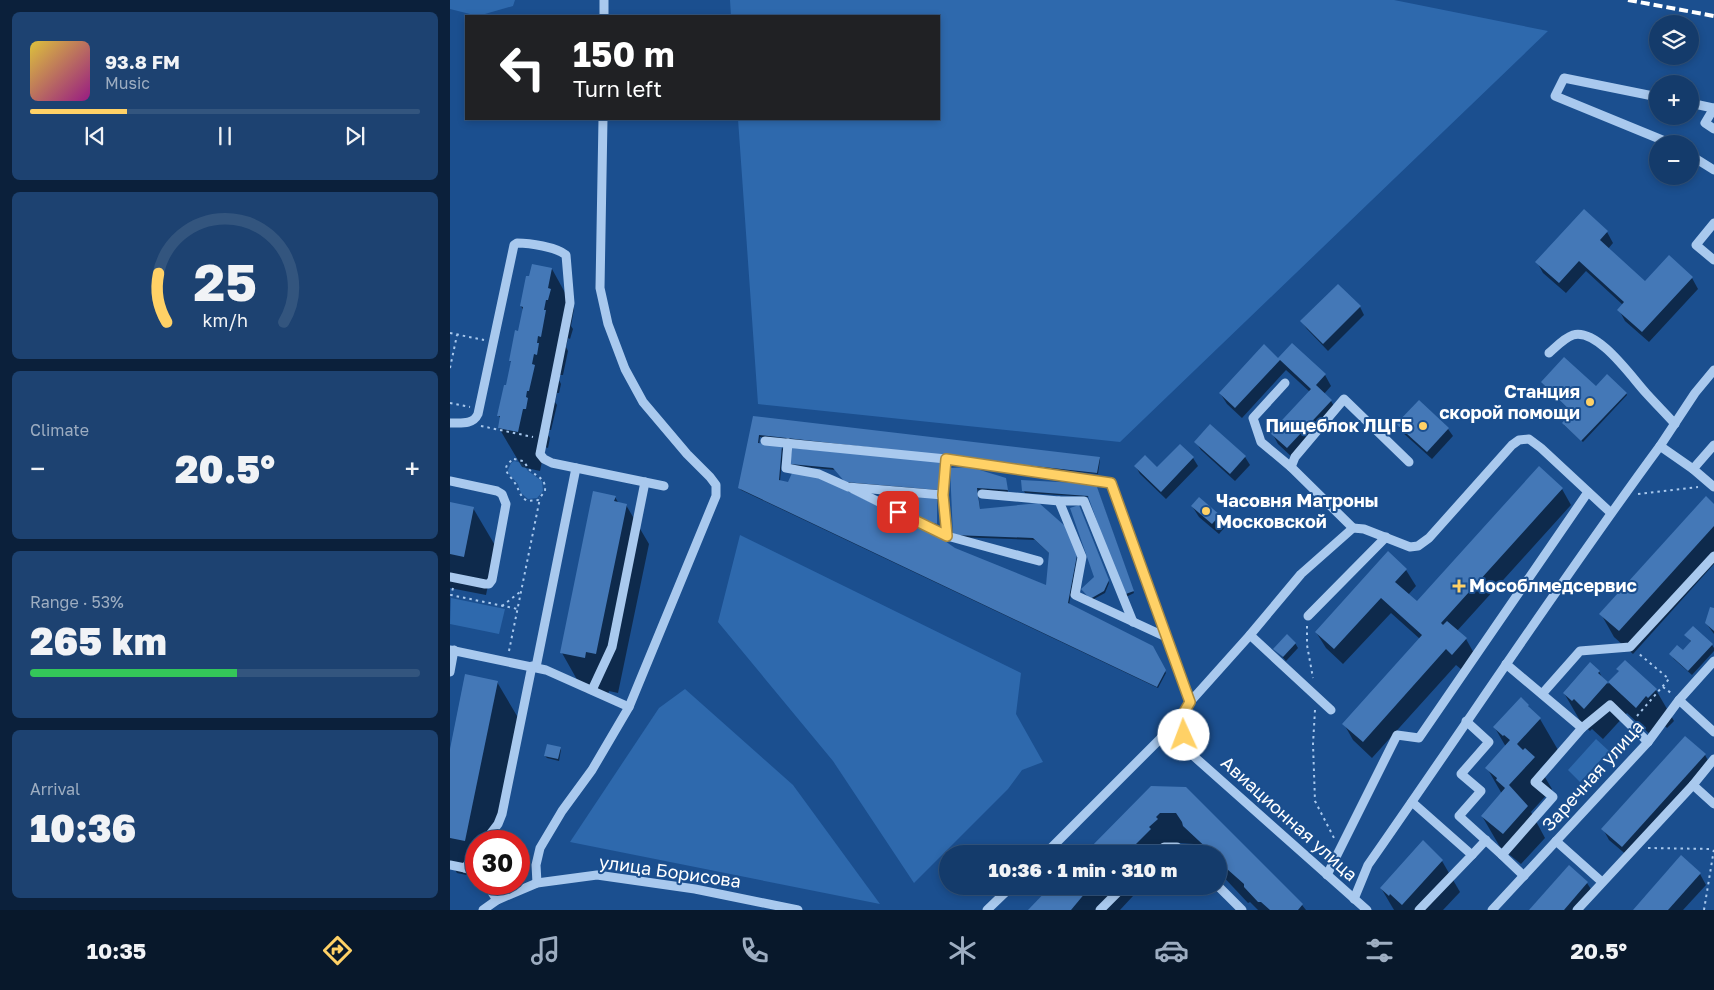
<!DOCTYPE html>
<meta charset="utf-8">
<style>
body{margin:0;font-family:"Golos Text",sans-serif;background:#1d4271;color:#f1f3f6;height:100vh;display:flex;flex-direction:column;font-size:19px;white-space:nowrap}
*{box-sizing:border-box;margin:0}
p{font-size:16px;color:#9dadc1}
.icon{flex:none;width:28px;height:28px;fill:none;stroke:currentColor;stroke-width:2;stroke-linecap:round;stroke-linejoin:round}
.map{position:relative;flex:1;overflow:hidden}
.sheet{display:flex;flex-direction:column;gap:12px;padding:12px;background:#0b203b;width:450px}
.sheet>*{flex:none}
.top-card{position:absolute;left:15px;top:15px;width:475px;height:105px;border-radius:0px;box-shadow:0 2px 8px #0003,0 0 0 1px #33557e;background:#202124;color:#fff;overflow:hidden}
.controls{position:absolute;left:1199px;top:15px;display:grid;gap:10px}
.controls a{display:grid;place-items:center;width:50px;height:50px;border-radius:50%;background:#143b6b;box-shadow:0 2px 8px #0003,0 0 0 1px #33557e;font-size:25px}
.speed{position:absolute;left:15px;top:830px;display:flex;gap:10px;font-size:25px;font-weight:700;text-align:center}
.speed>*{display:grid;place-content:center;width:65px;height:65px;border-radius:50%;background:#143b6b;box-shadow:0 2px 8px #0003,0 0 0 1px #33557e;line-height:1}
.speed .limit{border:8px solid #d22;background:#fff;color:#111}
.pin{position:absolute;display:grid;place-items:center;width:42px;height:42px;color:#fff;margin:-21px;border-radius:10px;box-shadow:0 2px 8px #0006}
.me{position:absolute;width:55px;margin:-28px;rotate:358deg;stroke-linejoin:round;filter:drop-shadow(0 0 4px #0008)}
.turn{display:flex;align-items:center;gap:18px;height:105px;padding:0 25px;font-size:22px}
.turn .icon{width:65px;height:65px;stroke-width:2.5}
.turn b{display:block;font-size:35px;line-height:42px}
.big{font-size:38px;font-weight:800;line-height:1.1}
.sheet .card{flex:1;display:flex;flex-direction:column;justify-content:center;gap:8px;min-width:0;padding:0 18px;border-radius:8px;background:#1d4271}
.sheet .dial{align-items:center;gap:0}
.dial svg{height:130px;overflow:visible;fill:none;stroke:#33557e;stroke-width:7;stroke-linecap:round;text-anchor:middle}
.dial text{fill:#f1f3f6;stroke:none}
.song{display:flex;align-items:center;gap:15px}
.cover{width:60px;height:60px;border-radius:8px;background:linear-gradient(135deg,hsl(50 70% 55%),hsl(310 70% 35%))}
.played{height:5px;border-radius:2px;background:linear-gradient(90deg,#ffd166 25%,#33557e 25%)}
.keys{display:flex;justify-content:space-around;direction:ltr}
.heat{display:flex;justify-content:space-between;align-items:center;font-size:28px;direction:ltr}
.charge{height:8px;border-radius:4px;background:linear-gradient(90deg,#34c759 53%,#33557e 0)}
.trip{position:absolute;left:489px;top:845px;width:288px;height:50px;border-radius:25px;background:#143b6b;box-shadow:0 2px 8px #0003,0 0 0 1px #33557e;font-weight:800;line-height:50px;text-align:center}
.dock{display:flex;height:80px;justify-content:space-around;align-items:center;background:#08182b;color:#9dadc1}
.dock .icon{width:35px;height:35px}
.dock .current{color:#ffd166}
.dock b{font-size:22px;color:#f1f3f6}
main{display:flex;flex:1;min-height:0}
.map>svg:first-child{display:block}
.green{fill:#2e69ad}
.shadow{fill:#0007}
.building{fill:#4478b7}
.lines{fill:none;stroke-linecap:round;stroke-linejoin:round}
.path{stroke:#a9c9ee;stroke-width:2;stroke-dasharray:2.5 4;stroke-linecap:butt}
.minor{stroke:#a9c9ee;stroke-width:9}
.rail{stroke:#fff;stroke-width:4;stroke-dasharray:9 4;stroke-linecap:butt}
.route-casing{stroke:#a68842;stroke-width:12}
.route{stroke:#ffd166;stroke-width:9}
.poi-dot{fill:#ffd166;stroke:#1b4f8f;stroke-width:2}
.labels{text-anchor:middle;stroke-width:4;stroke-linejoin:round;paint-order:stroke}
.poi-label{font-size:18px;font-weight:bold;fill:#fff;stroke:#1b4f8f;text-anchor:end}
.street-label{font-size:18px;fill:#fff;stroke:#1b4f8f}
</style>
<main>
<section class="sheet">
<div class="card">
<div class="song"><i class="cover"></i><div><b>93.8 FM</b><p>Music</p></div></div>
<div class="played"></div>
<div class="keys"><svg class="icon" aria-label="previous" viewBox="0 0 24 24"><path d="M18 5L8 12l10 7zM5 5v14"/></svg><svg class="icon" aria-label="pause" viewBox="0 0 24 24"><path d="M8 5v14M16 5v14"/></svg><svg class="icon" aria-label="next" viewBox="0 0 24 24"><path d="M6 5l10 7-10 7zM19 5v14"/></svg></div>
</div>
<div class="card dial"><svg viewBox="0 0 100 80">
<path d="M14 69A42 42 0 1 1 86 69"/>
<path d="M14 69A42 42 0 0 1 9 39" stroke="#ffd166"/>
<text x="50" y="56" font-size="32" font-weight="700">25</text>
<text x="50" y="72" font-size="11">km/h</text>
</svg></div>
<div class="card"><p>Climate</p>
<div class="heat"><a>−</a><b class="big">20.5°</b><a>+</a></div>
</div>
<div class="card"><p>Range · 53%</p><b class="big">265 km</b><div class="charge"></div></div>
<div class="card"><p>Arrival</p><b class="big">10:36</b></div>
</section>
<div class="map">
<svg width="1264" height="910" viewBox="0 0 1264 910">
<rect width="100%" height="100%" fill="#1b4f8f"/>
<g class="green">
<polygon points="0,0 65,0 63,6 28,16 0,9"/>
<polygon points="280,0 944,0 1098,31 670,442 308,404 288,119 489,119 489,16 281,16"/>
<polygon points="64,461 72,463 78,471 92,481 93,491 87,498 78,499 71,493 68,484 59,474 58,470 61,463"/>
<polygon points="290,535 571,673 566,714 593,762 572,770 558,789 464,883 383,761 268,622"/>
<polygon points="1,598 55,609 49,634 0,624"/>
<polygon points="235,689 343,785 430,904 120,842 209,708"/>
<polygon points="1146,739 1159,751 1130,782 1118,770"/>
</g>
<g class="shadow">
<polygon points="1157,232 1163,243 1158,249 1195,283 1242,278 1248,289 1199,342 1175,321 1169,310 1173,305 1136,271 1116,293 1093,273 1087,262"/>
<polygon points="102,269 124,309 121,326 123,329 120,339 118,338 116,347 118,351 113,375 110,375 109,380 111,384 109,393 107,393 105,402 107,405 101,430 99,430 98,435 100,438 98,448 95,447 90,471 72,467 49,428 51,419 48,415 57,387 62,364 60,360 69,332 73,310 71,306"/>
<polygon points="888,285 910,307 914,315 878,351 857,329 852,322"/>
<polygon points="842,345 875,375 881,386 874,394 881,401 887,411 843,458 828,444 822,433 860,392 836,370 792,418 777,404 770,393 828,360"/>
<polygon points="1092,382 1146,388 1176,393 1177,395 1133,442 1114,425 1123,412"/>
<polygon points="304,418 649,458 650,460 648,474 310,437 309,445 331,447 333,449 330,481 456,526 504,549 597,586 600,554 585,540 506,537 502,469 555,479 558,492 528,490 530,510 615,529 627,558 619,605 702,647 716,673 708,688 291,490 290,488"/>
<polygon points="948,425 998,429 1003,436 982,459 952,432"/>
<polygon points="746,442 795,457 800,465 785,481 751,450"/>
<polygon points="743,458 748,466 716,499 690,474 686,467 707,469"/>
<polygon points="490,462 491,464 489,492 398,484 386,470 343,466 342,464"/>
<polygon points="647,488 684,593 676,597 640,497 575,493 574,491"/>
<polygon points="1112,489 1121,505 1007,631 1016,639 1025,655 1012,670 1006,665 922,758 903,740 894,724 970,639 941,613 893,664 876,648 866,632 956,570 966,586 958,595 967,603"/>
<polygon points="165,497 169,504 176,505 199,544 168,693 159,691 157,697 134,692 112,653"/>
<polygon points="486,499 487,525 470,521 451,506 440,506 439,504"/>
<polygon points="749,499 769,516 775,527 769,534 749,517 742,506"/>
<polygon points="0,503 23,508 46,547 36,595 0,588"/>
<polygon points="1264,505 1264,564 1183,654 1164,637 1151,614"/>
<polygon points="630,509 659,583 655,593 642,600 633,591 646,577"/>
<polygon points="1264,610 1264,634 1256,623"/>
<polygon points="1236,635 1262,645 1264,648 1264,651 1242,675 1224,659 1221,654 1233,652 1241,642"/>
<polygon points="845,643 848,648 836,661 825,649"/>
<polygon points="1149,671 1153,680 1158,684 1170,672 1206,690 1224,721 1217,728 1215,726 1204,738 1177,713 1153,739 1142,729 1140,731 1132,724 1114,693"/>
<polygon points="47,682 70,721 45,841 26,841 26,877 7,873 0,862 0,755"/>
<polygon points="1078,706 1082,712 1090,719 1108,750 1090,769 1102,789 1081,812 1095,838 1071,864 1050,847 1032,816 1052,794 1037,768 1056,747 1045,728"/>
<polygon points="1235,737 1255,755 1261,766 1179,857 1159,840 1153,829"/>
<polygon points="110,748 111,750 109,761 97,758 95,756"/>
<polygon points="735,788 852,905 856,910 808,910 800,902 798,903 768,871 768,854 750,854 744,844 728,843 722,854 636,854"/>
<polygon points="992,861 1010,892 993,910 944,910 931,888"/>
<polygon points="1119,867 1137,883 1144,894 1129,910 1080,910"/>
<polygon points="1250,874 1256,885 1233,910 1184,910"/>
<polygon points="604,886 690,886 682,894 683,896 670,910 580,910"/>
</g>
<g class="building">
<polygon points="1134,209 1158,231 1150,240 1195,281 1219,255 1243,277 1192,332 1167,310 1174,302 1129,261 1109,283 1085,262"/>
<polygon points="82,264 102,268 98,288 101,289 98,300 96,300 94,310 96,310 91,337 88,336 87,343 89,343 87,355 84,354 82,364 85,365 79,391 77,391 76,397 78,398 76,409 73,409 68,432 48,428 50,416 47,416 54,385 56,385 61,361 59,361 65,330 68,331 73,307 70,306 76,276 79,276"/>
<polygon points="888,284 911,306 873,344 850,321"/>
<polygon points="842,343 876,374 866,385 882,400 837,448 820,433 861,389 830,360 785,408 769,393 814,344 828,358"/>
<polygon points="1114,357 1146,386 1157,374 1177,393 1131,441 1112,423 1122,412 1091,382"/>
<polygon points="969,400 999,428 977,452 946,424"/>
<polygon points="303,416 650,457 647,473 309,435 308,443 332,446 329,480 338,482 342,473 366,476 439,511 457,525 482,532 505,548 596,585 599,553 583,538 503,535 500,468 520,467 556,478 558,490 527,488 530,509 589,503 615,526 627,555 618,603 703,646 716,670 707,687 288,488"/>
<polygon points="760,424 796,456 780,474 744,442"/>
<polygon points="730,444 744,457 711,492 684,466 695,455 707,467"/>
<polygon points="342,448 491,461 488,490 395,482 383,468 340,464"/>
<polygon points="1089,466 1113,488 991,623 993,625 997,621 1017,638 1002,655 996,649 913,742 892,724 972,635 931,598 884,649 865,632 938,551 957,569 945,582 967,601"/>
<polygon points="571,480 646,484 684,591 673,595 638,496 572,491"/>
<polygon points="143,491 166,496 164,501 177,504 146,654 136,652 135,658 110,653"/>
<polygon points="1256,496 1264,504 1264,526 1169,631 1149,614"/>
<polygon points="439,497 487,497 487,524 468,519 449,504 438,504"/>
<polygon points="749,497 770,515 762,524 741,506"/>
<polygon points="0,502 24,507 14,557 0,554"/>
<polygon points="629,505 659,580 654,591 640,599 631,589 644,577 620,508"/>
<polygon points="1260,607 1264,608 1264,631 1255,623"/>
<polygon points="1243,626 1263,644 1238,671 1219,654 1227,645 1233,650 1241,641 1234,635"/>
<polygon points="837,634 846,643 833,657 823,649"/>
<polygon points="1175,660 1207,689 1198,698 1196,696 1186,708 1158,682 1169,671 1166,669"/>
<polygon points="1140,662 1150,671 1148,673 1158,682 1134,709 1124,699 1122,701 1113,693"/>
<polygon points="15,674 48,681 15,841 0,838 0,749"/>
<polygon points="1071,697 1079,705 1078,706 1091,718 1067,744 1073,750 1075,748 1085,757 1059,785 1078,806 1053,834 1031,816 1055,788 1046,780 1047,778 1035,768 1060,740 1054,735 1053,736 1043,727"/>
<polygon points="1235,736 1256,754 1172,847 1151,829"/>
<polygon points="97,744 111,747 108,759 94,756"/>
<polygon points="701,786 736,787 853,904 848,910 820,910 811,902 808,902 794,887 794,884 768,861 768,854 763,854 733,826 732,822 726,813 710,813 706,817 708,819 699,827 701,829 684,846 683,844 673,854 634,854"/>
<polygon points="973,840 993,860 952,905 940,894 939,896 930,888"/>
<polygon points="1231,855 1251,873 1218,910 1183,910"/>
<polygon points="1119,865 1138,882 1114,910 1079,910"/>
<polygon points="601,886 641,886 621,910 578,910"/>
</g>
<g class="lines">
<g class="path">
<polyline points="0,333 34,340"/>
<polyline points="0,368 7,335"/>
<polyline points="0,403 20,407"/>
<polyline points="31,426 83,437"/>
<path d="M64 459 73 461C76 464 78 469 81 471 89 478 96 479 95 491L88 500 77 501C70 496 70 492 66 485 62 476 47 469 64 459Z"/>
<polyline points="1188,494 1248,487"/>
<polyline points="3,588 1,595 68,609"/>
<polyline points="52,606 70,592"/>
<polyline points="857,626 857,645 863,678"/>
<polyline points="59,651 90,498"/>
<polyline points="1213,687 1221,693"/>
<polyline points="865,710 863,744 865,801 884,838"/>
<polyline points="1187,716 1219,679 1188,653"/>
<polyline points="1198,848 1263,849"/>
<polyline points="1254,910 1264,849"/>
</g>
<g class="minor">
<polyline points="154,16 154,0"/>
<polyline points="1208,97 1114,78 1105,96 1222,144"/>
<polyline points="1240,103 1263,108"/>
<polyline points="1264,108 1255,123 1264,129"/>
<polyline points="1240,155 1264,170"/>
<polyline points="1264,223 1246,245 1264,260"/>
<path d="M1099 353C1106 347 1114 338 1123 335 1148 328 1182 378 1196 393 1206 404 1216 414 1225 424"/>
<polyline points="835,383 803,418 811,442 841,467 903,528"/>
<path d="M0 423C11 423 23 425 28 414L64 245 67 243C80 243 106 247 116 255L120 303 90 454 94 459 102 463 214 486"/>
<polyline points="315,441 496,459 661,483 740,702"/>
<polyline points="338,443 336,468 369,474 398,487 493,495 496,459"/>
<polyline points="1210,446 1245,393 1264,370"/>
<polyline points="841,467 845,457 894,399 959,462"/>
<polyline points="1243,469 1264,445"/>
<polyline points="0,481 47,491 52,494 56,504 42,580 39,584 35,584 0,577"/>
<polyline points="403,489 497,536 493,495"/>
<polyline points="532,494 609,501 632,557 625,595 716,637"/>
<polyline points="609,501 634,501 683,622"/>
<polyline points="497,536 589,561"/>
<polyline points="858,616 936,537"/>
<polyline points="800,635 881,710"/>
<polyline points="0,650 96,670 179,707"/>
<polyline points="1056,664 1132,728"/>
<polyline points="86,667 126,468"/>
<polyline points="0,672 4,650"/>
<polyline points="142,690 162,647 195,482"/>
<polyline points="1092,694 1130,651 1180,647 1264,556"/>
<polyline points="1229,700 1264,732"/>
<polyline points="1016,721 1039,742 1011,774 1031,791 1009,816 1052,855 1103,797 1085,782 1132,728 1160,705 1198,742"/>
<polyline points="1243,785 1264,804"/>
<polyline points="962,802 1022,855 969,910"/>
<polyline points="35,841 48,824 52,814 82,666"/>
<polyline points="1106,841 1152,882"/>
<polyline points="595,854 730,719"/>
<polyline points="708,854 714,847 727,847 734,854"/>
<polyline points="1022,855 1036,840"/>
<polyline points="1052,855 1074,876"/>
<polyline points="0,865 15,868 26,873"/>
<polyline points="15,868 26,853"/>
<polyline points="877,875 947,735 969,738 1138,492"/>
<polyline points="87,883 86,865 90,848 112,811 142,770 179,707 266,496 266,485 260,477 237,454 193,402 175,369 158,324 150,288 153,119"/>
<polyline points="37,884 47,900"/>
<polyline points="768,886 792,910"/>
<path d="M904 899 918 865C1016 725 1109 583 1210 446L1243 469 1264 487"/>
<polyline points="33,910 47,900 87,883 147,875 245,889 348,910"/>
<polyline points="537,910 562,886"/>
<polyline points="650,910 674,886"/>
<polyline points="917,910 739,752 730,719 740,702 800,635 851,574 903,528 914,529 960,547 968,546 979,538 1062,445 1069,440 1079,439 1091,448 1161,513"/>
<polyline points="1042,910 1198,742 1229,700 1264,661"/>
<polyline points="1127,910 1243,785 1264,759"/>
</g>
<polyline class="rail" points="1178,0 1264,16"/>
</g>
<g class="lines">
<g class="route-casing">
<polyline id="route" points="448,512 497,536 493,495 496,459 661,483 740,702 730,719 734,735"/>
</g>
<use href="#route" class="route"/>
</g>
<g class="poi-dot">
<circle cx="1140" cy="402" r="5"/>
<circle cx="973" cy="426" r="5"/>
<circle cx="756" cy="511" r="5"/>
<path d="M1006.5 578.5h5v5h5v5h-5v5h-5v-5h-5v-5h5z"/>
</g>
<g class="labels">
<g class="poi-label">
<text x="1130" y="398">Станция<tspan x="1130" dy="21">скорой помощи</tspan></text>
<text x="963" y="432">Пищеблок ЛЦГБ</text>
<text x="766" y="507" text-anchor="start">Часовня Матроны<tspan x="766" dy="21">Московской</tspan></text>
<text x="1019" y="592" text-anchor="start">Мособлмедсервис</text>
</g>
<g class="street-label">
<text transform="translate(1143 776) rotate(-48)" y="6">Заречная улица</text>
<text transform="translate(839 819) rotate(42)" y="6">Авиационная улица</text>
<text transform="translate(220 872) rotate(8)" y="6">улица Борисова</text>
</g>
</g>
</svg>
<div class="controls">
<a><svg class="icon" aria-label="layers" viewBox="0 0 24 24"><path d="M12 4l9 5-9 5-9-5zM3 14l9 5 9-5"/></svg></a>
<a>+</a>
<a>−</a>
</div>
<div class="speed"><div class="limit">30</div></div>
<div class="pin" style="left:448px;top:512px;background:#d93025"><svg class="icon" aria-label="arrive" viewBox="0 0 24 24"><path d="M6 21V4h12l-3 4 3 4H6"/></svg></div>
<svg class="me" style="left:734px;top:735px" viewBox="-20 -20 40 40"><circle r="19" fill="#fff"/><path d="M0-13L10 11 0 6-10 11z" fill="#ffd166"/></svg>
<div class="trip">10:36 · 1 min · 310 m</div>
<div class="top-card">
<div class="turn"><svg class="icon" aria-label="left" viewBox="0 0 24 24"><path d="M17 20v-9H6M10 6l-5 5 5 5"/></svg><div><b>150 m</b>Turn left</div></div>
</div>
</div>
</main>
<nav class="dock">
<b>10:35</b>
<svg class="icon current" aria-label="directions" viewBox="0 0 24 24"><path d="M12 3l9 9-9 9-9-9zM9 14v-3h6M13 9l2 2-2 2"/></svg>
<svg class="icon" aria-label="music" viewBox="0 0 24 24"><path d="M9 18V5l10-2v13"/><circle cx="6" cy="18" r="3"/><circle cx="16" cy="16" r="3"/></svg>
<svg class="icon" aria-label="phone" viewBox="0 0 24 24"><path d="M5 4h4l2 5-3 2q2 4 5 5l2-3 5 2v4C11 20 4 13 5 4z"/></svg>
<svg class="icon" aria-label="climate" viewBox="0 0 24 24"><path d="M12 3v18M4 7l16 10M4 17L20 7"/></svg>
<svg class="icon" aria-label="car" viewBox="0 0 24 24"><path d="M5 17H2v-5l4-1 3-4h7l3 4 3 1v5h-3M9 17h6M6 11h13"/><circle cx="7" cy="17" r="2"/><circle cx="17" cy="17" r="2"/></svg>
<svg class="icon" aria-label="filters" viewBox="0 0 24 24"><path d="M4 7h16M4 17h16"/><circle cx="9" cy="7" r="2"/><circle cx="15" cy="17" r="2"/></svg>
<b>20.5°</b>
</nav>
